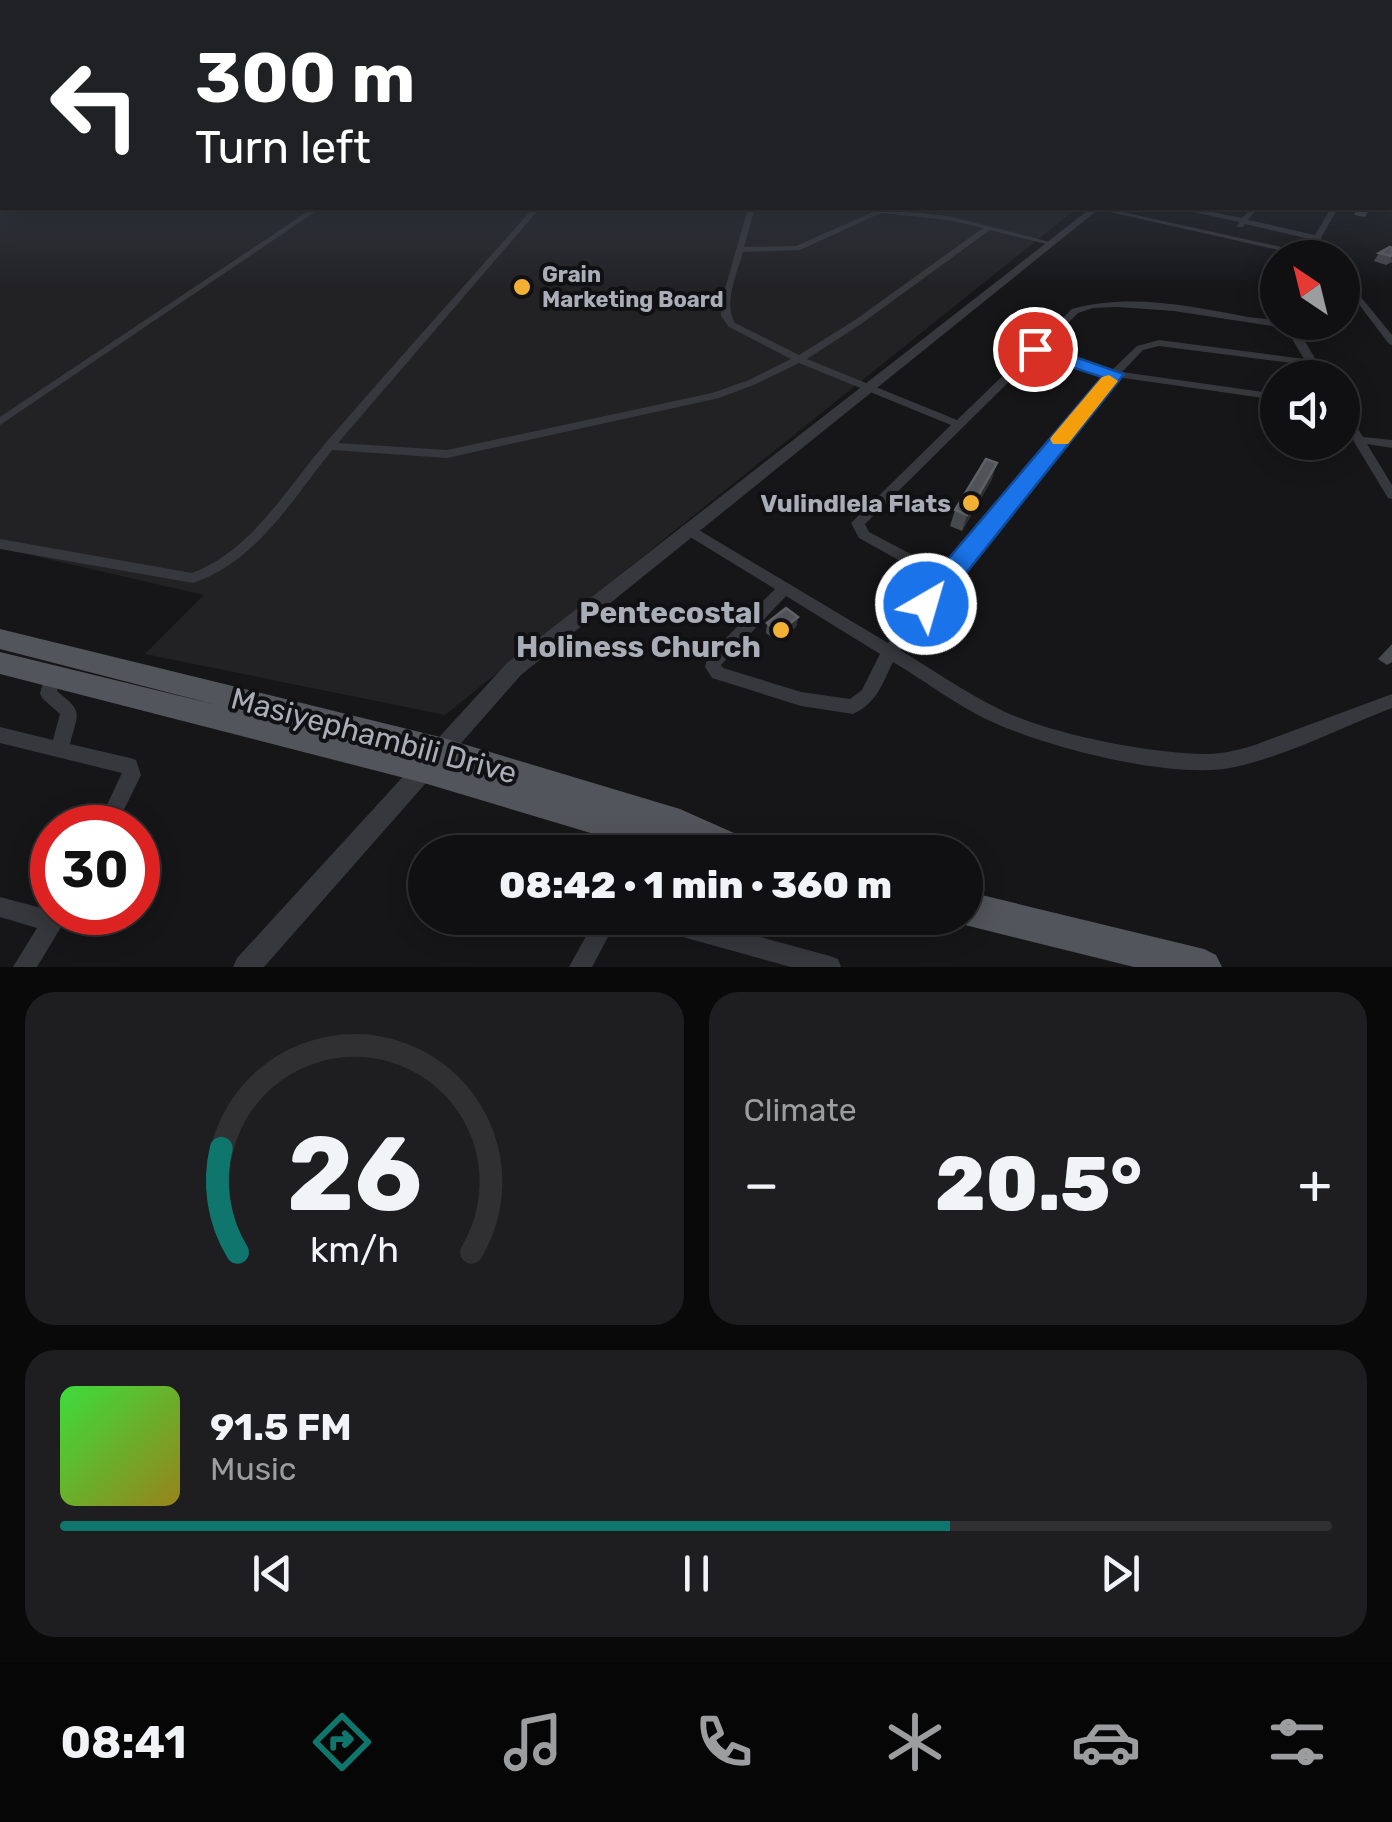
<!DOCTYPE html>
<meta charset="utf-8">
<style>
body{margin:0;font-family:Rubik,sans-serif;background:#1e1e20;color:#f1f3f6;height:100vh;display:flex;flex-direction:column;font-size:38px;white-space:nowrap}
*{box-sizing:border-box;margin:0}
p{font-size:32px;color:#9c9d9f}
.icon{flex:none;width:55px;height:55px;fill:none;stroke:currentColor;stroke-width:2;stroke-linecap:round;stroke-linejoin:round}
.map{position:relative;height:967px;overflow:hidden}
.drawer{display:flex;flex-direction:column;gap:25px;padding:25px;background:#09090a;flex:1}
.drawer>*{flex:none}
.guide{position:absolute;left:0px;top:0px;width:1392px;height:210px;box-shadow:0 5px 25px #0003,0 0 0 2px #303032;background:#202124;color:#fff;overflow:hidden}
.needle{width:65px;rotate:325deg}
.fabs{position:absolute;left:1260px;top:240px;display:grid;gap:20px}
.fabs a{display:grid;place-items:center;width:100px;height:100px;border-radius:50%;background:#101012;box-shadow:0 5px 25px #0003,0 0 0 2px #303032;font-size:50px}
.speed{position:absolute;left:30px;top:805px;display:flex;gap:20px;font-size:50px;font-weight:700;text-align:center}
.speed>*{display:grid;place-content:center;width:130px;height:130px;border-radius:50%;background:#101012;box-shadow:0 5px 25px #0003,0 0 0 2px #303032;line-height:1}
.speed .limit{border:15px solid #d22;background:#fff;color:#111}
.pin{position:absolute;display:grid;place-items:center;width:85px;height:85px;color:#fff;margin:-42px;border:5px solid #fff;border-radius:50%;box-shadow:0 2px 10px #0007}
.me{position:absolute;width:110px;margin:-55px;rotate:38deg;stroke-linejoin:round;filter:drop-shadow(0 0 8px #0008)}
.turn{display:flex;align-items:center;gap:35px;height:210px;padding:0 30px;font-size:45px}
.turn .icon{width:130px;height:130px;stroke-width:2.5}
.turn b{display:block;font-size:70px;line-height:85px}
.big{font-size:75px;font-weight:800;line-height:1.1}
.drawer .widget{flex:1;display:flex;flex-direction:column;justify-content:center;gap:15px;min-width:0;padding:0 35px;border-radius:30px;background:#1e1e20}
.drawer .dial{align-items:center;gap:0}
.dial svg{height:260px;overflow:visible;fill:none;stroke:#303032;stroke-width:7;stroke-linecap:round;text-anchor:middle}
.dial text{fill:#f1f3f6;stroke:none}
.song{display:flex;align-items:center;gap:30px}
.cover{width:120px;height:120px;border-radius:15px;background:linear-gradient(135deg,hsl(120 70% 55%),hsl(50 70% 35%))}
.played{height:10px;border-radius:5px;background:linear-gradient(90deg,#0f766e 70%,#303032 70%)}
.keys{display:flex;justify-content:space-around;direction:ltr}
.heat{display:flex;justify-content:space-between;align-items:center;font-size:55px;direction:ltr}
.drawer .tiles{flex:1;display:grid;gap:25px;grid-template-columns:1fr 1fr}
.widget:last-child{grid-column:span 2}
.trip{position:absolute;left:408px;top:835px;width:575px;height:100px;border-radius:50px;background:#101012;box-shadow:0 5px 25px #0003,0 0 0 2px #303032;font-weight:800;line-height:100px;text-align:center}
.tab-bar{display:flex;height:160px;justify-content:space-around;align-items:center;background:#060607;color:#9c9d9f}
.tab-bar .icon{width:70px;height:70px}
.tab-bar .active{color:#0f766e}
.tab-bar b{font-size:45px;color:#f1f3f6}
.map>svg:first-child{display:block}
.built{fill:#222225}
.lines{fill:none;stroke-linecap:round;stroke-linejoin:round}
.minor{fill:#37383d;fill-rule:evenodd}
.tertiary{fill:#37383d;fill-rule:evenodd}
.primary{fill:#53555c;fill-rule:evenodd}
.wall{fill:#47494d}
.shaded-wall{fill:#2f3033}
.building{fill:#525359;stroke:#5f6168;stroke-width:2.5}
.route{fill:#1a73e8;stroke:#114b97;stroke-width:2.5}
.slow{fill:#f59e0b}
.poi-dot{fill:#f2b134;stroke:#111113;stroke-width:4}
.labels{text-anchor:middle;stroke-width:8;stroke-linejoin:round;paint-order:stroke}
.far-poi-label{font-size:22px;font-weight:bold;fill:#a8adb8;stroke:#111113;text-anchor:start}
.poi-label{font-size:25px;font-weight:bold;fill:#a8adb8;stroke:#111113;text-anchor:end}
.near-poi-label{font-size:30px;font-weight:bold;fill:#a8adb8;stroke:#111113;text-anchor:end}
.near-street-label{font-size:30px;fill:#a8adb8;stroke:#111113}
</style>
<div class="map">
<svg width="1392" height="967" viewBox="0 0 1392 967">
<rect width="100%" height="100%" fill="#161618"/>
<polygon class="built" points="0,155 2,208 1077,208 445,715 145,654 204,595 0,548"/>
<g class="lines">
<g class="minor">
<rect x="1390" y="159" width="2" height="4"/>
<polygon points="0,197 2,197 2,201 0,202"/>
<polygon points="313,208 321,208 0,425 0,417"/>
<path d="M533 208H540L338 443 447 450 712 393 749 380 791 359 729 327 721 316V303L748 208H755L744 247 796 246 880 209 948 216 1054 243 1050 245 990 230 861 324 807 359 957 420 1072 309C1129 293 1191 306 1248 317 1262 319 1281 319 1293 327 1304 335 1318 365 1326 378H1315L1308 365 1159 346 1143 350 1122 372 1278 394V400L1117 377 950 583 900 650C933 670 965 692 999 709 1049 734 1150 754 1207 754 1223 754 1237 750 1252 746L1392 694V708C1340 728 1289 755 1235 767 1175 781 1046 747 990 721 956 705 925 681 893 662 882 684 877 703 853 714L801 706 712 678 705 667 708 656 775 589 682 532 680 529 682 526H692L888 643 936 581 859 538 851 523 951 425 799 363 756 384 719 398 447 458 332 450C292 500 256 562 193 583L0 549V539L192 573C253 550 288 486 329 439 396 362 465 285 533 208ZM881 213 948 220 983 228 855 320 799 355 735 323C723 303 737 274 743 252L800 250ZM1117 307 1174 311 1278 327 1288 332 1304 359 1159 340 1137 346 1112 370 1043 348 1078 313 1093 308ZM1038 353 1107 375 943 571 869 532 865 524ZM786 596 880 654 862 690 850 699 801 692 723 668 721 665Z"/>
<polygon points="1092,208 1104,208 1331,258 1314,258"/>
<polygon points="1184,208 1194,208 1242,218 1252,208 1258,208 1248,220 1315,235 1331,208 1338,208 1321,238 1324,243 1320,245 1314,240 1245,224 1243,227 1237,227 1239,222 1184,210"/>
<polygon points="1342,274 1392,335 1392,345 1389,344 1342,282"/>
<polygon points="1342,409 1346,410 1363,437 1392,440 1392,448 1367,444 1392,485 1392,499 1388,498 1342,422"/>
<path d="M53 667 59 669 61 674 57 691C84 713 78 711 70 744L130 758 136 760 141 775 115 828H96L122 773 0 743V727L53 740 60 714 42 698 40 693 47 669Z"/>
<polygon points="0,897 49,910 52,905 52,912 70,912 37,967 13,967 37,928 0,917"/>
<polygon points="596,918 618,918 592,967 569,967"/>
<polygon points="643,918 690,918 830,956 838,959 841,967 791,967 654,929 647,925"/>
</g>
<polygon class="tertiary" points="1091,208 1100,208 521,675 264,967 233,967 237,958 507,663"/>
<g class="primary">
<polygon points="0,629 440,737 680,809 752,841 757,852 654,852 424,783 0,674 0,652 217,705 0,649"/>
<polygon points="965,891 1204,949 1216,955 1222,967 1134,967 965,925 952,918 965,918"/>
</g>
</g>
<g class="wall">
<polygon points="1358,208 1370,208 1365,217 1354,215"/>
<polygon points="1390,247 1392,262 1386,265 1374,261 1379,253"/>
<polygon points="992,479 962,531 950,526 955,510"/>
<polygon points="798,617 796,627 778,642 766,633 767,623"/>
<polygon points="1392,644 1392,662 1387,665 1378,659"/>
</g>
<g class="shaded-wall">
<polygon points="997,463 992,479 962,531 967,515"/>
<polygon points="798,617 796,627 778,642 779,632"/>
</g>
<g class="building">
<polygon points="1390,247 1392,248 1392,256 1379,253"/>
<polygon points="986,459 997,463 967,515 955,510"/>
<polygon points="786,608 798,617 779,632 767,623"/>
</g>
<linearGradient id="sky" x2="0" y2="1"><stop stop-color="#0c0c0d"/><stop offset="0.53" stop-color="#363c48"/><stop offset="1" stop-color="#363c48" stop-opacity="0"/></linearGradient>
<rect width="1392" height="290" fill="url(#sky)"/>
<polygon class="route" points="1035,343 1124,374 936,611 926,614 917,611 913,604 917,596 1102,377 1029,353 1026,349"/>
<polygon class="slow" points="1109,375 1118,381 1068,444 1053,444 1050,439 1053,435 1102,377"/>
<g class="poi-dot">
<circle cx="522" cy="287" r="10"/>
<circle cx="971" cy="503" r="10"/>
<circle cx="781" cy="630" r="10"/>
</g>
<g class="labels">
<g class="far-poi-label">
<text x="542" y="282">Grain<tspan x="542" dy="25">Marketing Board</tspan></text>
</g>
<g class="poi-label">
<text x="951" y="512">Vulindlela Flats</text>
</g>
<g class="near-poi-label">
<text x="761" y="623">Pentecostal<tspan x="761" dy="34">Holiness Church</tspan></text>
</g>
<g class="near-street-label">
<text transform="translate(374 736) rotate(15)" y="10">Masiyephambili Drive</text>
</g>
</g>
</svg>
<div class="fabs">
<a><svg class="needle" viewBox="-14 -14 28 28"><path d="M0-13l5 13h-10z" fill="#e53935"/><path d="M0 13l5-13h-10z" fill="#9c9d9f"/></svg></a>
<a><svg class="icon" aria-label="sound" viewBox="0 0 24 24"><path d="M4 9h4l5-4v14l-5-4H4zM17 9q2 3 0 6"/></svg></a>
</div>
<div class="speed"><div class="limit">30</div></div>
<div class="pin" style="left:1035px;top:349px;background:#d93025"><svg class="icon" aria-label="arrive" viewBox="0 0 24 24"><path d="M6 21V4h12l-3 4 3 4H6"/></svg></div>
<svg class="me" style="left:926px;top:604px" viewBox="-20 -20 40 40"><circle r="17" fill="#1a73e8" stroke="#fff" stroke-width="3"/><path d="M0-11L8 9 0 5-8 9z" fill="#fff"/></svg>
<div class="trip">08:42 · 1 min · 360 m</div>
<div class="guide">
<div class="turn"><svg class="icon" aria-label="left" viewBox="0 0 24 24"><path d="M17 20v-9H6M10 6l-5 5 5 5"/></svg><div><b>300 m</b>Turn left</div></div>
</div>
</div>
<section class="drawer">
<div class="tiles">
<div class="widget dial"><svg viewBox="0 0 100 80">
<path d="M14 69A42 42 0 1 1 86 69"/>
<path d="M14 69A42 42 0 0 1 9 37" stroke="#0f766e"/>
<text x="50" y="56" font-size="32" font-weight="700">26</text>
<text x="50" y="72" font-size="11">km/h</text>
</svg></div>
<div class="widget"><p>Climate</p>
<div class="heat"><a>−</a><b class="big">20.5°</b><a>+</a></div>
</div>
<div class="widget">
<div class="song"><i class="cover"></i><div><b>91.5 FM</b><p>Music</p></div></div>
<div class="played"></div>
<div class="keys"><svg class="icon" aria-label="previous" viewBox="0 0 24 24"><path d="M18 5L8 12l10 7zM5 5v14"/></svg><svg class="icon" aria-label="pause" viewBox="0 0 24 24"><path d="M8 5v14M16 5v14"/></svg><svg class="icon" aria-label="next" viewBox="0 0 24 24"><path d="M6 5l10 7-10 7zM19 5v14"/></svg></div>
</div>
</div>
</section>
<nav class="tab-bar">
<b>08:41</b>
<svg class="icon active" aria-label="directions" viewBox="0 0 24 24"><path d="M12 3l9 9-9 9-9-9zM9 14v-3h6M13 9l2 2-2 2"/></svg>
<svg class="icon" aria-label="music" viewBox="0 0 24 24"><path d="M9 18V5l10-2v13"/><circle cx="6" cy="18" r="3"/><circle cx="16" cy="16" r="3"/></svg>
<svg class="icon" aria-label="phone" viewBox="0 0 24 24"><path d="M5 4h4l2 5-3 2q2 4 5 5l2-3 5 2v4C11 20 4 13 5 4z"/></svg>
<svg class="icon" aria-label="climate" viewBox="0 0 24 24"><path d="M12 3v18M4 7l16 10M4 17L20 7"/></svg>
<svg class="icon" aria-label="car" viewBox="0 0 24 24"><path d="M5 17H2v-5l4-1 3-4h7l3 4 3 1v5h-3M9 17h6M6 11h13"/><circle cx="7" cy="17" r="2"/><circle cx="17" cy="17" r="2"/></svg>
<svg class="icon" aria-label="filters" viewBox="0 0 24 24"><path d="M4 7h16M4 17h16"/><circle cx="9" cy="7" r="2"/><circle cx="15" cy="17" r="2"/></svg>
</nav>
